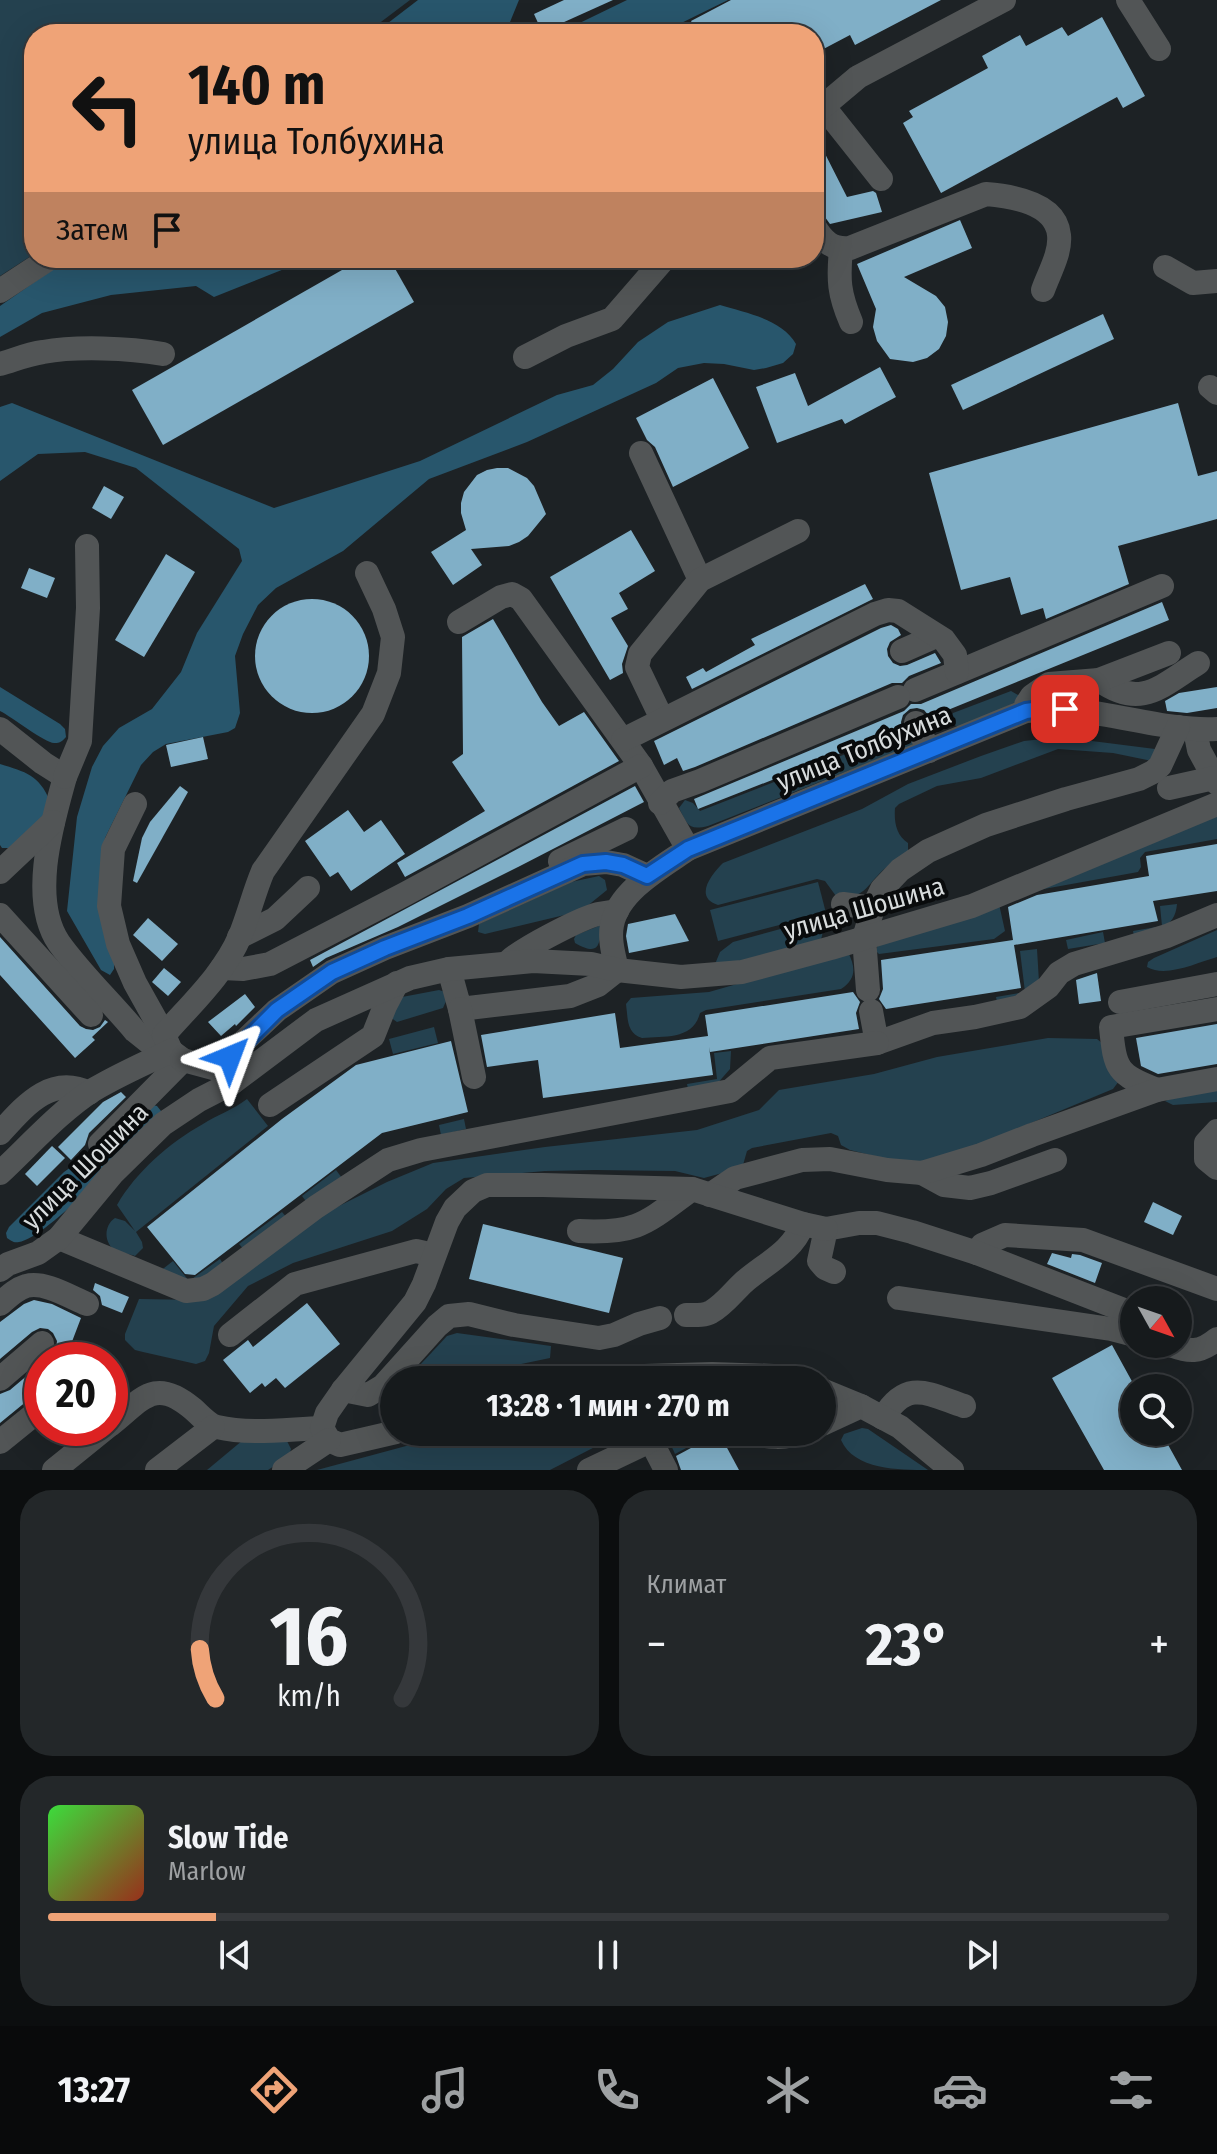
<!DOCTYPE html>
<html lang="ru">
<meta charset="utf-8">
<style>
body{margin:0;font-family:"Fira Sans Condensed",sans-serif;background:#232729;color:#f1f3f6;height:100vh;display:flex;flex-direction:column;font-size:30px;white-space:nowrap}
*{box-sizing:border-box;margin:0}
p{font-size:26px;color:#9ea1a3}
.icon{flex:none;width:44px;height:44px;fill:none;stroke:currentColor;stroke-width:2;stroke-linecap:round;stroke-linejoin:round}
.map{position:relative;height:1470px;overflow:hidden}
.sheet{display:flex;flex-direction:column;gap:20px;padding:20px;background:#0c0e0f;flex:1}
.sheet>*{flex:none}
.banner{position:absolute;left:24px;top:24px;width:800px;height:244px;border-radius:32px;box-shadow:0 8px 32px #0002,0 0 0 2px #35383b;background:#efa377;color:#111;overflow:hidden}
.needle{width:52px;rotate:130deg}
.buttons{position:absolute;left:1120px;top:1286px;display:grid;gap:16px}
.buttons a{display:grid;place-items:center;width:72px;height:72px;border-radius:50%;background:#161a1c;box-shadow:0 8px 32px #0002,0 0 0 2px #35383b;font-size:40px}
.speed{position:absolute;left:24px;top:1342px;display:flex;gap:16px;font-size:40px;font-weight:700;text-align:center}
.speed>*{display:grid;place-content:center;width:104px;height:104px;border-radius:50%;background:#161a1c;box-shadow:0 8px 32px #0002,0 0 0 2px #35383b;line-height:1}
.speed .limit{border:12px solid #d22;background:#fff;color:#111}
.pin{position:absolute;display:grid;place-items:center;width:68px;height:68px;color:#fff;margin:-34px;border-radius:16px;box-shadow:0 4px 12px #0006}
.me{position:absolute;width:88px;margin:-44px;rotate:44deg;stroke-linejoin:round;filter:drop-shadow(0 0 6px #0008)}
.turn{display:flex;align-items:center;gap:28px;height:168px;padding:0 32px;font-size:36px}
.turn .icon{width:104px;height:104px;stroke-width:2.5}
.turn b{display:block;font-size:56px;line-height:68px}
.then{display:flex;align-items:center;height:76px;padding:0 32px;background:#0003;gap:16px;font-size:30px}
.big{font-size:60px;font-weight:700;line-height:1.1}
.sheet .card{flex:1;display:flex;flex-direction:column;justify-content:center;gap:12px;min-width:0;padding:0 28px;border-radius:32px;background:#232729}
.sheet .dial{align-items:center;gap:0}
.dial svg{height:208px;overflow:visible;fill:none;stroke:#35383b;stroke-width:7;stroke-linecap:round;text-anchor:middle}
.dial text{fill:#f1f3f6;stroke:none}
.song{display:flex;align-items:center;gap:24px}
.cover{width:96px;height:96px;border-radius:12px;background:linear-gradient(135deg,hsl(120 70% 55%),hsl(10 70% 35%))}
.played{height:8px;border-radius:4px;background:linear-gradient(90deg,#efa377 15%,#35383b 15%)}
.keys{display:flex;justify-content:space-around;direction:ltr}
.heat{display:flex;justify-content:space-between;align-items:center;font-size:44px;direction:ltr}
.sheet .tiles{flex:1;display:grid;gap:20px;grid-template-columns:1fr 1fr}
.card:last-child{grid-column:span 2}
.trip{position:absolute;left:380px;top:1366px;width:456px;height:80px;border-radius:40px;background:#161a1c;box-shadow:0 8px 32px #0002,0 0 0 2px #35383b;font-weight:700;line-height:80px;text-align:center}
.tab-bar{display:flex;height:128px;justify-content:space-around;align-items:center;background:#090a0b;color:#9ea1a3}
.tab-bar .icon{width:56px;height:56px}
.tab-bar .current{color:#efa377}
.tab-bar b{font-size:36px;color:#f1f3f6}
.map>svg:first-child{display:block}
.green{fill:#24414f}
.forest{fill:#28566c}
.building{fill:#80afc7}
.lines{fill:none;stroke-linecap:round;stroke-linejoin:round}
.minor{stroke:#525556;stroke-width:24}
.route-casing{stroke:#114b97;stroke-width:20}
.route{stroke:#1a73e8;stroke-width:14}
.labels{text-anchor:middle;stroke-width:8;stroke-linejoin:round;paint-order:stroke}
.street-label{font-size:26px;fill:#d8dcdd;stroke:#090b0c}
</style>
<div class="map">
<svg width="1217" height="1470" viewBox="0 0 1217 1470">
<rect width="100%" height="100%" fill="#1d2225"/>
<g class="green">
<polygon points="0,0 410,0 365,34 34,34 34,254 0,276"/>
<polygon points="1011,691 1018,695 1018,701 961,728 952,724 950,719 953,713"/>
<path d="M907 730 914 743 911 746 708 826C688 831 687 824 679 808L685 800 693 803 700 811Z"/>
<path d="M1043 739 1084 740 1155 749 1152 761 1113 753 1058 749 981 778 937 786 899 804 895 808C894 822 896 835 908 843V853C899 859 888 865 880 873 863 891 863 898 836 896L825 881 817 879 718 905C693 897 712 874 723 863L862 809 908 784 981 756 1024 741Z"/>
<polygon points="1217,816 1217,839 1145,852 1140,858 1141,867 1138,872 1010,895 999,904 1005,931 994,939 879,954 876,951 881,934"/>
<polygon points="599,876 605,880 607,890 586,907 573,913 485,934 478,932 479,924 571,882"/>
<polygon points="818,882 826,913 718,941 710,910"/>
<path d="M1177 904C1175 930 1155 929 1134 936L1133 931 1162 926 1160 906Z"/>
<path d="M810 921 817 922C823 927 824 934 820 941L720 967 715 964 720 952 733 942Z"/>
<path d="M601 925C600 947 598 956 575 943L574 939 576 935Z"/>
<path d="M1217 930V957C1196 963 1166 978 1147 967L1148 962 1154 958Z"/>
<polygon points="1103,932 1105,943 1068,949 1066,940"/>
<polygon points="1037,949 1039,982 1033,990 997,1002 996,997 1025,992 1020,951"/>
<path d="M848 952C856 968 856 979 841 989L706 1010 700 1013C693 1040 665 1036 642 1038 626 1033 628 1018 626 1004L631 998 709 992Z"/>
<polygon points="439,990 445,992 447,999 443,1008 397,1022 390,1017 402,997"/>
<polygon points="434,1027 438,1043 393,1054 389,1039"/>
<polygon points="1048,1038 1097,1039 1102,1043 1119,1081 1113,1089 978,1145 911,1165 850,1150 841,1145 838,1136 831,1133 752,1148 747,1151 743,1165 737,1169 704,1178 675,1171 595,1170 545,1171 464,1178 446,1189 427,1209 392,1231 293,1263 248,1286 214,1326 209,1353 205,1361 196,1364 143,1352 135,1350 125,1340 125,1334 139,1299 196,1300 319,1216 387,1182 433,1163 545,1147 697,1130 759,1110 779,1090 874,1074 937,1057"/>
<polygon points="731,1051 730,1069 716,1085 688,1089 687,1084 717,1079 714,1053"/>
<polygon points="1217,1082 1217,1102 1173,1105 1165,1101"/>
<path d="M247 1099 268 1126 136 1232 142 1242 143 1248 135 1256C130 1254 121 1253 116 1251 103 1243 104 1225 115 1218L125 1221 135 1231 117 1205C136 1172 169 1143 203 1124 217 1115 233 1110 247 1099Z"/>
<polygon points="464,1119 466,1129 441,1135 439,1125"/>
<polygon points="336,1170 342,1178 308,1204 302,1196"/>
<polygon points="282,1212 288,1219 246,1252 239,1244"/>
<polygon points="220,1259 225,1267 194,1285 159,1272 173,1261 189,1281"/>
<polygon points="457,1333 551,1346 550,1358 443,1380 406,1380 447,1336"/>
<path d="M862 1428 868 1429 928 1470C899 1470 854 1470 841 1440L844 1434Z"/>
<polygon points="458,1432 624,1432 550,1470 317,1470"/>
<polygon points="696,1432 716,1432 675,1454 671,1445"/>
<polygon points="243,1440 287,1441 291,1449 289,1456 268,1470 207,1470"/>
</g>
<g class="forest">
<polygon points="418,0 519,0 510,22 502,34 380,34 388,23"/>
<polygon points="627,0 728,0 659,34 557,34"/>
<polygon points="69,258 312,258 214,297 196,286 111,295 42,313 0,337 0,306"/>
<path d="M720 305C746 313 782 319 796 344L793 354 783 363 766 368 754 370 724 364 704 363 678 368 656 383 527 442 429 479 343 551 276 588 258 605 243 634 235 656 240 713 235 728 228 732 166 744 153 752 141 765 105 838 98 905 114 958V969L110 975 101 970 67 911 77 817 92 767 103 746 119 728 152 709 181 672 197 633 242 561 239 549 136 468 85 452 38 454 0 481V407L12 403 274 508 420 461 557 395 593 385 613 369 638 342 668 322Z"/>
<path d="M0 687 60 724 65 729 66 737C62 741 61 743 54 743 45 743 12 717 0 711Z"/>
<path d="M0 764C26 772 39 775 50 801L48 811 12 848H2L0 845Z"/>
<path d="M148 1104 157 1106 161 1111V1117C138 1141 46 1239 19 1242 13 1243 12 1241 7 1238L6 1233 9 1227 64 1172 74 1165 86 1166 98 1160Z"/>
</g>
<g class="building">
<polygon points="564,0 613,0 542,32 534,14"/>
<polygon points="731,0 941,0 855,45 850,35 814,54 814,34 698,34 691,21"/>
<polygon points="1102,17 1145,96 1123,108 1117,97 941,193 903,123 913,117 909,111 988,68 982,56 1020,35 1026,46 1062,27 1068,36"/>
<polygon points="814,132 847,197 873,191 876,193 882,212 830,224 822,213 817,212 814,206"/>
<polygon points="960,220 972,248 904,277 936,296 945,307 948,322 946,336 939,349 927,358 913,362 890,359 877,341 873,327 876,309 857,264"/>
<polygon points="363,258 389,258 414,302 163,445 132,390"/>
<polygon points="1103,314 1114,339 963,410 951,385"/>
<polygon points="880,367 896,397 845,424 842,419 777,443 756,387 795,373 808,406"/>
<polygon points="713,378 749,448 673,487 655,447 647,440 636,418"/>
<polygon points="1178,403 1198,476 1217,471 1217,519 1118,546 1129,584 1046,619 1043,608 1021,615 1010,577 961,590 929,473"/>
<polygon points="497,468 508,468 527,478 534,486 546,514 528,536 519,542 509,546 471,549 482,565 453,585 431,552 466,530 461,513 461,503 464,492 477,475 487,470"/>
<polygon points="104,486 124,497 111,519 92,508"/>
<polygon points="631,530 655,571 619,593 628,609 611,618 628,646 622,664 623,673 610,680 550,577"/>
<polygon points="166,554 195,572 144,657 115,640"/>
<polygon points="29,568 55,578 47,598 21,588"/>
<polygon points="865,584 873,599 692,689 686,677 703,668 706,672 755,645 751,639"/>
<circle cx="312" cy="656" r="57"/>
<polygon points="1162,602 1169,620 938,714 930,717 924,710 917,708 910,709 903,715 901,722 902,729 698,809 694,799 904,711 911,704 921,704"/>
<polygon points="493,619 542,702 559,726 584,712 619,761 405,877 397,863 485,811 452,762 463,754 462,637"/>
<polygon points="891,625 898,629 901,635 890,642 887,649 888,656 893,663 900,666 907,665 935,653 941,663 909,676 902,683 892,683 695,767 683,771 677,758 664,765 654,741 881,628"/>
<polygon points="1217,687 1217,708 1187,713 1167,711 1165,701 1179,693"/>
<polygon points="203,737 208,759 171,767 166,745"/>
<polygon points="180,786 188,792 137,883 133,881 142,838 150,822"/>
<polygon points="635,786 644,802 520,866 398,927 326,958 313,967 310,960"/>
<polygon points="348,810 364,832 381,820 405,854 351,891 338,872 330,877 305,841"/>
<polygon points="1217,844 1217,891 1153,901 1158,921 1014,945 1021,988 886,1009 879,999 883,989 881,960 1013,940 1008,907 1037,895 1149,876 1146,856"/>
<polygon points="675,914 689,941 629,953 626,936 628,924"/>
<polygon points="148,918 178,944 162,961 133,935"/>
<polygon points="0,937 80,1026 86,1029 93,1030 100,1027 105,1020 108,1022 92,1037 95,1040 75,1058 0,975"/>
<polygon points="164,968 181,982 168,996 152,982"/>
<polygon points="1097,973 1101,1001 1079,1004 1076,980"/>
<polygon points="853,992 860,1002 856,1013 859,1029 710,1052 709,1047 713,1075 543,1098 538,1060 487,1067 481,1035 615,1013 620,1048 708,1036 705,1015"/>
<polygon points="245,994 255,1007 236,1026 235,1024 221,1036 208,1022"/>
<polygon points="1217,1024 1217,1064 1158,1074 1141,1066 1136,1038"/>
<polygon points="451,1041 468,1112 382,1133 195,1275 185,1274 147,1227 282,1119 356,1065"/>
<polygon points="121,1092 126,1097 89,1133 85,1145 71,1160 58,1147 103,1102"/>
<polygon points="52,1146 65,1158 37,1186 25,1174"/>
<polygon points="1153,1202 1182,1216 1173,1235 1144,1222"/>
<polygon points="483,1224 623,1258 609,1313 469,1279"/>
<polygon points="1052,1253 1071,1258 1072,1254 1080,1255 1102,1263 1095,1283 1047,1264"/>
<polygon points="95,1283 129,1297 122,1313 102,1305 100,1296 93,1290"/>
<polygon points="34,1300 52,1304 81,1318 65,1360 45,1360 56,1349 57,1341 53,1333 48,1329 40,1328 32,1332 0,1359 0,1322 24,1304"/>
<polygon points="307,1303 340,1344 285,1388 276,1378 265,1387 262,1383 250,1393 223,1360 248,1340 253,1347"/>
<polygon points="1112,1345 1134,1385 1134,1432 1161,1432 1182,1470 1104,1470 1052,1378"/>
<polygon points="42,1363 42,1393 33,1396 0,1423 0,1394 10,1390"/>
<polygon points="719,1433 739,1470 681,1470 676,1456"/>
</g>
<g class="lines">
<g class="minor">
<polyline points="1128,0 1159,49"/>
<polyline points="823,106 881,179"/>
<polyline points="814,114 858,77 1004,0"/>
<path d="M814 226C823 241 832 250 850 248L986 194C1011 196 1056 203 1059 235 1061 253 1049 273 1043 290"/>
<path d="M841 249C838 280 839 294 851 322"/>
<polyline points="1165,267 1193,283 1217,281"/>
<polyline points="0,291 50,258"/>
<polyline points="525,357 566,336 612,319 665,258"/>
<path d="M0 364C14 360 28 354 43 352 76 346 129 348 163 354"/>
<polyline points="1210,387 1217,393"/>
<polyline points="641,453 700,580"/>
<polyline points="459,622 501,597 512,594 521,599 641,766 688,849"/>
<polyline points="902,651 936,636"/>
<path d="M1099 680C1141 710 1161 686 1198 663"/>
<polyline points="915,690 1162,586"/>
<polyline points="1026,711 1026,705 1032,696 1049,684 1099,680 1169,653"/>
<polyline points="662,719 637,667 640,654 700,580 798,531"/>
<polyline points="916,723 929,751"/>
<path d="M0 729 43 763 65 777C52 824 29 899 59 943 81 974 111 1002 135 1031L150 1043 171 1051"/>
<polyline points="1195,730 1199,750 1217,783"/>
<polyline points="623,740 875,614 888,610 898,611 944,640 955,655 957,672"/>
<polyline points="65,777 80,741 88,608 87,546"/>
<polyline points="1169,788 1214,778"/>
<polyline points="660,803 672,791 700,781 898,697"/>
<polyline points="135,804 113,849 109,906 118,944 135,983 164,1035"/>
<polyline points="560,861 626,829"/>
<polyline points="0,872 53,822"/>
<polyline points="843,904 873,908"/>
<polyline points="0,915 91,1015"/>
<polyline points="239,937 275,919 308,888"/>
<path d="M508 962C521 949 579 919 598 914 604 913 611 912 617 911"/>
<polyline points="222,968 243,969 270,964 405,894 641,766"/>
<path d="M449 969 460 1009 570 996 598 985 617 970C614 956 609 940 612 925 618 891 662 867 688 849L1026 711C1091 702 1153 732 1217 729"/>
<polyline points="868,990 864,938 873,908 882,889 900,870 928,851 986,825 1066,799 1139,779 1153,772 1160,766 1178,727"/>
<polyline points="1120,1002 1217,984"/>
<polyline points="460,1009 474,1077"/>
<polyline points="871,1011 877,1043 933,1023 975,1017 1020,1007 1048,987 1059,973 1074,964 1167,936 1217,915"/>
<path d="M171 1051 164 1035C191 1004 224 974 240 936 249 914 254 892 263 871L373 714 389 673 393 637 384 609 367 573"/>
<polyline points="232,1083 220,1070 240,1045 277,1010 332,972 385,948 468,916 583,864 606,862 623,865 647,876"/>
<path d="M1157 1090C1117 1074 1115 1070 1111 1027L1217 1009"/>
<polyline points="270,1105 373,1036 385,1006 397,983"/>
<polyline points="1217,1131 1206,1143 1206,1159 1217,1168"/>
<path d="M0 1133C24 1107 50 1074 89 1093"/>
<polyline points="100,1144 183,1060"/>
<path d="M0 1173C28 1147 61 1110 93 1090 118 1075 145 1063 171 1051L183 1060 220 1070"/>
<polyline points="922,1173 944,1185 970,1188 991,1183 1055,1160"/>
<polyline points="710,1195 735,1178 802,1160 830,1159 887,1170 922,1173 981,1155 1032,1135 1157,1090 1217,1079"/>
<path d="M579 1231C638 1234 646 1223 692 1189"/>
<polyline points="59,1238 186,1291 203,1289 213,1284 316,1207 388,1160 421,1150 730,1091 770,1058 877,1043"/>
<polyline points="977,1253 982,1245 1005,1235 1083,1240 1217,1289"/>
<polyline points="0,1270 8,1264 38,1253 59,1238 112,1174 163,1124 199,1100 232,1083 316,1020 410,978 449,969 533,961 591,964 617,970 681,977 742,972 831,948 972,906 1217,804"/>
<polyline points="834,1272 825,1268 819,1261 826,1229 859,1223 877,1223 912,1232 977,1253 1134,1314"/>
<polyline points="899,1298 1111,1329 1134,1335"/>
<path d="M0 1304C8 1297 16 1289 26 1286 45 1281 70 1297 87 1304"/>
<path d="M686 1315C694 1315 704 1316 711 1312 724 1305 734 1291 744 1282 766 1263 792 1252 803 1224"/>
<polyline points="230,1335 295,1284 416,1251 434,1255"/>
<path d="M1166 1344C1189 1351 1197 1355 1217 1339"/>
<polyline points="0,1379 42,1343"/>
<polyline points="568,1380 576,1378 712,1374 774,1376 789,1380"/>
<polyline points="343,1390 368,1395 383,1386 437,1326 449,1316 469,1314 514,1325 599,1338 614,1335 639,1324 660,1318"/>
<polyline points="822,1390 861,1406"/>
<path d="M883 1418C907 1378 928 1394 964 1406"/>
<polyline points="822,1424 861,1406 900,1427 952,1470"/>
<path d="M110 1425C142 1400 154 1376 193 1409 200 1415 208 1425 217 1427 250 1435 288 1429 322 1428"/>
<polyline points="396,1432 340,1445 329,1440 322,1428 327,1413 343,1390 415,1302 424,1284 447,1222 455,1208 473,1191 487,1185 543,1185 692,1189 803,1224 826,1229"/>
<path d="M749 1432C766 1438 787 1439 804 1432"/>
<polyline points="651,1441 666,1470"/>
<polyline points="0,1442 42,1408"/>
<polyline points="54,1470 106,1428"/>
<polyline points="157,1470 213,1427"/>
<polyline points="284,1470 329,1440"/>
<polyline points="589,1470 669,1432"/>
</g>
</g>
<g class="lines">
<g class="route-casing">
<polyline id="route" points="230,1057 277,1010 332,972 385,948 468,916 583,864 606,862 623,865 647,876 688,849 1026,711 1048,708 1065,709"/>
</g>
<use href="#route" class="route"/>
</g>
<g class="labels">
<g class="street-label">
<text transform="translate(864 748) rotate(-22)" y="9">улица Толбухина</text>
<text transform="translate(864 908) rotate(-16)" y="9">улица Шошина</text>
<text transform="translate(85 1166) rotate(-45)" y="9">улица Шошина</text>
</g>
</g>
</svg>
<div class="buttons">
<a><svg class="needle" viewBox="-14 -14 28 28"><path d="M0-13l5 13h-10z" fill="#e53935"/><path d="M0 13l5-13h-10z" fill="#9ea1a3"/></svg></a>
<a><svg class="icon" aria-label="search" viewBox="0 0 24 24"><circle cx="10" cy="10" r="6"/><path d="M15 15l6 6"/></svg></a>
</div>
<div class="speed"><div class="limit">20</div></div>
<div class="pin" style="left:1065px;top:709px;background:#d93025"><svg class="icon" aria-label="arrive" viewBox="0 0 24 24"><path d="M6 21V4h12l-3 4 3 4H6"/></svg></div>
<svg class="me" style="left:230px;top:1057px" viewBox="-20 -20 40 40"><path d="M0-17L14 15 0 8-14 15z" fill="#1a73e8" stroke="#fff" stroke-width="4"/></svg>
<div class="trip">13:28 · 1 мин · 270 m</div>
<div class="banner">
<div class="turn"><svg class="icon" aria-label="left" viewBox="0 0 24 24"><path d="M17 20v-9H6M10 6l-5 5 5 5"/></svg><div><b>140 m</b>улица Толбухина</div></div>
<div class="then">Затем<svg class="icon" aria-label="arrive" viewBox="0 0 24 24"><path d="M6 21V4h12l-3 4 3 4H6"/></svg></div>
</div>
</div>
<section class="sheet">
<div class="tiles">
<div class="card dial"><svg viewBox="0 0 100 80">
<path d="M14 69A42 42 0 1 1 86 69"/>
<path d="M14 69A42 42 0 0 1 8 50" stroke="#efa377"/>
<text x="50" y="56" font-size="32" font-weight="700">16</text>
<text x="50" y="72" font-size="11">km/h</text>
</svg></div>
<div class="card"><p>Климат</p>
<div class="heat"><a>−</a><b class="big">23°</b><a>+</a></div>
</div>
<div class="card">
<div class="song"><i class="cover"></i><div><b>Slow Tide</b><p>Marlow</p></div></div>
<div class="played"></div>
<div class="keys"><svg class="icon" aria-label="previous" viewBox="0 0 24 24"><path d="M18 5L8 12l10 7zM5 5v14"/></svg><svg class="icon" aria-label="pause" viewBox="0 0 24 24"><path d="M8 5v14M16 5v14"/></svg><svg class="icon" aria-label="next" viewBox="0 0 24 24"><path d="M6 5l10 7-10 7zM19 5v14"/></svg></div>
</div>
</div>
</section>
<nav class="tab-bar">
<b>13:27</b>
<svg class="icon current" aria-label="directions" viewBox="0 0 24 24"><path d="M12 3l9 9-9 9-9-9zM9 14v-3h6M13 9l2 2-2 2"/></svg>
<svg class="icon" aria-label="music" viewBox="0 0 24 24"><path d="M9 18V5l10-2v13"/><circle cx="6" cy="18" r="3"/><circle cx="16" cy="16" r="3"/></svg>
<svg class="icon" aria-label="phone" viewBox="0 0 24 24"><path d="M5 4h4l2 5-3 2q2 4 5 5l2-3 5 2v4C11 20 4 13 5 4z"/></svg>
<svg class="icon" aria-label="climate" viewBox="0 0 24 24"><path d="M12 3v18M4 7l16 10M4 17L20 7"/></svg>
<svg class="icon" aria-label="car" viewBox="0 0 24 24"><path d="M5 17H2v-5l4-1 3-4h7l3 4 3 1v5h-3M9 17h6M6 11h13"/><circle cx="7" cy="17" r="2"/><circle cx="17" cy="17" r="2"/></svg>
<svg class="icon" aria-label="filters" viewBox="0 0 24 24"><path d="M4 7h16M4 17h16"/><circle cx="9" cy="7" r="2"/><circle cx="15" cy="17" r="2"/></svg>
</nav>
